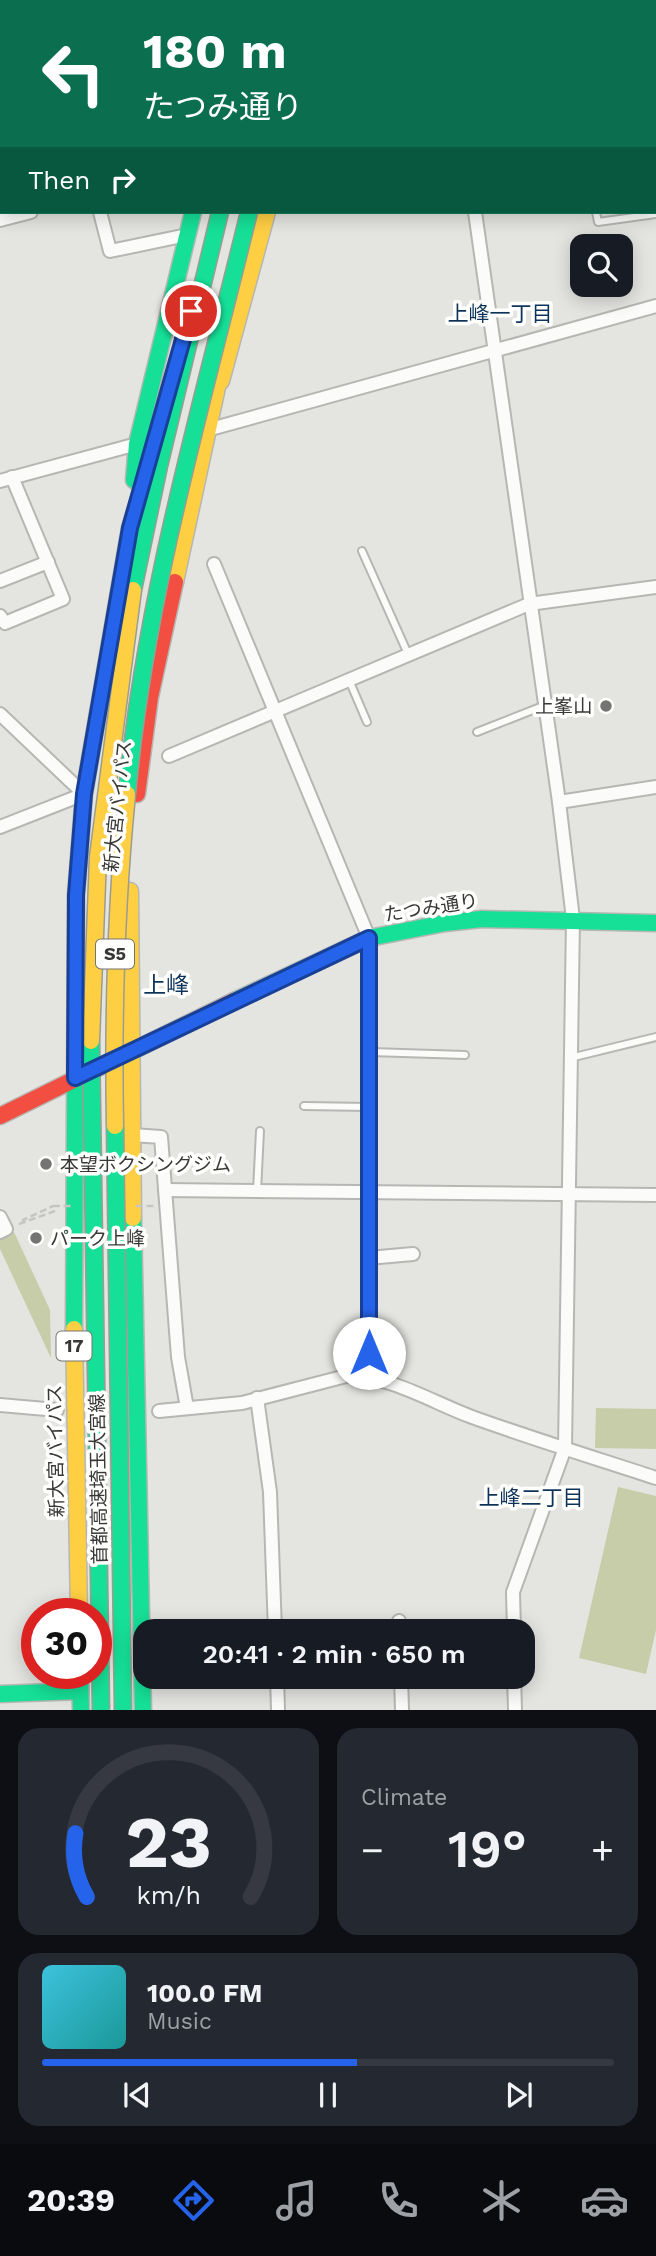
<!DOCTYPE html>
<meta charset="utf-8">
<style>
body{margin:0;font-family:"Work Sans","Noto Sans JP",sans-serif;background:#242831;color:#f1f3f6;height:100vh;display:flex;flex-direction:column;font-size:26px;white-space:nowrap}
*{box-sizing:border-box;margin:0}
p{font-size:23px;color:#9ea1a6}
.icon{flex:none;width:38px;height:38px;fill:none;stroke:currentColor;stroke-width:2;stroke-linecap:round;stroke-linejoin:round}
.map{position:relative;height:1710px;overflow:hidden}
.drawer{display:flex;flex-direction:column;gap:18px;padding:18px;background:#0d0f14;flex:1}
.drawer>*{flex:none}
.guide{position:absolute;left:0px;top:0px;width:656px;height:214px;box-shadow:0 4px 18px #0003;background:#0b6e4f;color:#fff;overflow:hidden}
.controls{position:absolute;left:570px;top:234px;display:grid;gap:14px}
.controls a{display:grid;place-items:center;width:63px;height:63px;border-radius:14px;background:#171b24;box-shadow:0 4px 18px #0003;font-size:35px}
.speed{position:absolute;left:21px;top:1598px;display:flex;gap:14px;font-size:35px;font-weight:700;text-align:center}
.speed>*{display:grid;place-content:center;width:91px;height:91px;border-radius:50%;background:#171b24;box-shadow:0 4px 18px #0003;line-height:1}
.speed .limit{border:10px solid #d22;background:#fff;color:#111}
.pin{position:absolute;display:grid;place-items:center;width:60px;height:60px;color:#fff;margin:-30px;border:4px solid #fff;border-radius:50%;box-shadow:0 2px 7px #0007}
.me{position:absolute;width:77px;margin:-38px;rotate:0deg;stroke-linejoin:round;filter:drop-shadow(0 0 5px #0008)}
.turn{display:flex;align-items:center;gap:24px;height:147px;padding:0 28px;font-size:32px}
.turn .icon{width:91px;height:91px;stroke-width:2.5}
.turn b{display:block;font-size:49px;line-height:60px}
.then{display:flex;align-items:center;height:66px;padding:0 28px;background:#0003;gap:14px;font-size:26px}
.big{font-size:52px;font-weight:600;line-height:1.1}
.drawer .widget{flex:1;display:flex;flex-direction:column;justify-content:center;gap:10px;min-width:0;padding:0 24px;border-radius:21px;background:#242831}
.drawer .dial{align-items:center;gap:0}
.dial svg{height:182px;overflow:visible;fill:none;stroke:#363941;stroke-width:7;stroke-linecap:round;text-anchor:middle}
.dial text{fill:#f1f3f6;stroke:none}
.song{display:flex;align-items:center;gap:21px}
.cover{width:84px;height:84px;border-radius:10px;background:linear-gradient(135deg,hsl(190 70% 55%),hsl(180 70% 35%))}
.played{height:7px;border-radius:4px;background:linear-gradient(90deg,#2563eb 55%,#363941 55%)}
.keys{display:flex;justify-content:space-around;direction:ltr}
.heat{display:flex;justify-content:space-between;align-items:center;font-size:38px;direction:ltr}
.drawer .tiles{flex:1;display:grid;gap:18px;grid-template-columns:1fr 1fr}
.widget:last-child{grid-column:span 2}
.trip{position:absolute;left:133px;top:1619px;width:402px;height:70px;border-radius:21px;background:#171b24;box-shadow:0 4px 18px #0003;font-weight:600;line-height:70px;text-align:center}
.dock{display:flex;height:112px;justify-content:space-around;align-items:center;background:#090b0e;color:#9ea1a6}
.dock .icon{width:49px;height:49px}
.dock .on{color:#2563eb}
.dock b{font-size:32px;color:#f1f3f6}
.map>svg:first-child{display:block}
.green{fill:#c8cda9}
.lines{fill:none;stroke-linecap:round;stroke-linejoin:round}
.lane-casing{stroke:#b6b7b3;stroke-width:10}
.street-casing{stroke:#b6b7b3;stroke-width:16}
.fast-casing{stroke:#b6b7b3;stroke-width:19}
.slow-casing{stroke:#b6b7b3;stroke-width:19}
.jam-casing{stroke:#b6b7b3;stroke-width:19}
.path{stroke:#c5c5c4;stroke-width:2.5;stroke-dasharray:7 3.5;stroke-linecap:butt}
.lane{stroke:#fbfbfa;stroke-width:6}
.street{stroke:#fbfbfa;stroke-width:12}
.fast{stroke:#16e098;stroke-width:16}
.slow{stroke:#ffcf43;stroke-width:16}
.jam{stroke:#f24e42;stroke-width:16}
.fast-bridge-casing{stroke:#9b9c92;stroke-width:19;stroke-linecap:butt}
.slow-bridge-casing{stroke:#9b9c92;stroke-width:19;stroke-linecap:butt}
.path-bridge{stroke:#c5c5c4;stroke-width:2.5;stroke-dasharray:7 3.5;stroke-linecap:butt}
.fast-bridge{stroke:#16e098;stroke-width:16}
.slow-bridge{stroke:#ffcf43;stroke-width:16}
.route-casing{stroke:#184099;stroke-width:18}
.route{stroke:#2563eb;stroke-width:12}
.poi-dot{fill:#747572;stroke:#fffffe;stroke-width:2.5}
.labels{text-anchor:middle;stroke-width:7;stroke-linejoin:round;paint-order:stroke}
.shield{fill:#fffffe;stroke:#747472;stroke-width:2}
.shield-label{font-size:18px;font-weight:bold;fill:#383836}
.poi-label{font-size:19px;fill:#383836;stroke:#fffffe;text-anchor:start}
.street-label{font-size:19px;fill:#383836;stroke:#fffffe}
.neighbourhood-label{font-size:21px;fill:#0e3359;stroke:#fffffe}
.quarter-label{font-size:23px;fill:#0e3359;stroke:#fffffe}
</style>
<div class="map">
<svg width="656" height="1710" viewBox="0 0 656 1710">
<rect width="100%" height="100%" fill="#e4e5e0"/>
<g class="green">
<polygon points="14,1232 50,1310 51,1358 0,1249 0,1238"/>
<polygon points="596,1408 656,1409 656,1449 595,1448"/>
<polygon points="618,1487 656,1496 656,1630 646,1674 579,1658"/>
</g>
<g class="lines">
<g class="lane-casing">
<g id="lane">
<polyline points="551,0 551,2"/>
<polyline points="433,2 438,0"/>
<polyline points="596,212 598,222 656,214"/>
<polyline points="362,551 408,654"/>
<polyline points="349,680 367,722"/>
<polyline points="477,732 543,706"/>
<polyline points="371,1052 465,1055"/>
<polyline points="570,1058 656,1037"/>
<polyline points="304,1106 369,1107"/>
<polyline points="257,1191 260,1131"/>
<polyline points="277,1678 309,1676"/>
</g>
</g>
<g class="street-casing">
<g id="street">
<polyline points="445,0 445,2"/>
<polyline points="648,0 648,2"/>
<polyline points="55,2 56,0"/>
<polyline points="654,51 656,63"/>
<polyline points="0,117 2,115"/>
<polyline points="100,212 110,251 187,235"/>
<polyline points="475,212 559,802 573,919 565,1448 513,1592 514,1631"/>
<polyline points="0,220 31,212"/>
<polyline points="207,430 656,306"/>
<polyline points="0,481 137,444 159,429"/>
<polyline points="214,564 369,938 369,1377"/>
<polyline points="0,581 48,562"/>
<polyline points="0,616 5,623 63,599 12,477"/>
<polyline points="0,714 84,794 0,827"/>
<polyline points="169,756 529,604 656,587"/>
<polyline points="559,802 656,787"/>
<polyline points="132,1135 161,1137 178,1357 187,1408"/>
<polyline points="165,1190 656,1195"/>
<polyline points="0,1217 6,1229 0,1232"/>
<polyline points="368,1258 413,1254"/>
<polyline points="257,1398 270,1492 275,1631"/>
<polyline points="0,1405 57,1410"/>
<path d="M159 1411 242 1403 350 1375C394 1378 432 1402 472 1417 533 1439 595 1458 656 1478"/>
<polyline points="399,1621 400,1631"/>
<polyline points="277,1676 278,1710"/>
<polyline points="401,1676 402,1710"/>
<polyline points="514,1676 515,1710"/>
</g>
</g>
<g class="fast-casing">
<g id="fast">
<polyline points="274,0 274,2"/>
<polyline points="239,2 240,0"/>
<polyline points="134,480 137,444 193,212"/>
<polyline points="234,1001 369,938 445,923 482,919 656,923"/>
<polyline points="133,1218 143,1710"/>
<polyline points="74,1329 76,895 84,794 130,528 155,445"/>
<polyline points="80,1673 81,1710"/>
<polyline points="0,1694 80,1691"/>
</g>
</g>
<g class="slow-casing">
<g id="slow">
<polyline points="298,2 299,0"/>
<polyline points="325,2 326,0"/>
<polyline points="221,381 267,212"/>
<polyline points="175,582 222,364"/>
<polyline points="130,891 133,1218"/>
<polyline points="74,1329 79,1614"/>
</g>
</g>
<g class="jam-casing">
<g id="jam">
<polyline points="137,794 150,697 175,582"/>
<polyline points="0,1116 234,1001"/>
</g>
</g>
<g class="path">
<polyline points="24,1222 23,1220 53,1206"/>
<polyline points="19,1224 55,1211"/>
</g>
<use href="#lane" class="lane"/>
<use href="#street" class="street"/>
<use href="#fast" class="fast"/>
<use href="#slow" class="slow"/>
<use href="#jam" class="jam"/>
<g class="fast-bridge-casing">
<g id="fast-bridge">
<polyline points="133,590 159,466 220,212"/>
<path d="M127 794C145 596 202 405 249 212"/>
<polyline points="91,1041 101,1710"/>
<polyline points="115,1126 123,1710"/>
</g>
</g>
<g class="slow-bridge-casing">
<g id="slow-bridge">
<polyline points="91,1041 98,857 133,590"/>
<path d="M115 1126C113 1016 116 904 127 794"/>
</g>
</g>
<g class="path-bridge">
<polyline points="53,1206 73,1206"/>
<polyline points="136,1206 157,1206"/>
</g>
<use href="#fast-bridge" class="fast-bridge"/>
<use href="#slow-bridge" class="slow-bridge"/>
</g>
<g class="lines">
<g class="route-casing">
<polyline id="route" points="191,311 130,528 84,794 76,895 75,1078 369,938 369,1353"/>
</g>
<use href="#route" class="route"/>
</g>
<g class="poi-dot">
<circle cx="606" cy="706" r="7"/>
<circle cx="46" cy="1164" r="7"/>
<circle cx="36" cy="1238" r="7"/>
</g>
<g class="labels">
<g class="shield">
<rect x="96" y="939.5" width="38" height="29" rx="5"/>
<rect x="56.5" y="1331.5" width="35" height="29" rx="5"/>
</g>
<g class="shield-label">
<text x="115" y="960">S5</text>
<text x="74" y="1352">17</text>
</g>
<g class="poi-label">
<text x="592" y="713" text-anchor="end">上峯山</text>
<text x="60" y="1171">本望ボクシングジム</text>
<text x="50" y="1245">パーク上峰</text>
</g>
<g class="street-label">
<text transform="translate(117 806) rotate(-84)" y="7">新大宮バイパス</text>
<text transform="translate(431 907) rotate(-9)" y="7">たつみ通り</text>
<text transform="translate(55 1451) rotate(-91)" y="7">新大宮バイパス</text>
<text transform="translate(98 1479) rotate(-91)" y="7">首都高速埼玉大宮線</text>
</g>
<g class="neighbourhood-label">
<text x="500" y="321">上峰一丁目</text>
<text x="531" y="1505">上峰二丁目</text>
</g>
<g class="quarter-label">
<text x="166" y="993">上峰</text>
</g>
</g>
</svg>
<div class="controls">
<a><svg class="icon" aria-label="search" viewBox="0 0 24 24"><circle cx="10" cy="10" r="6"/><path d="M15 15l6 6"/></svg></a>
</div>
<div class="speed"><div class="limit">30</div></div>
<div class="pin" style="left:191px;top:311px;background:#d93025"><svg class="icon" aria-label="arrive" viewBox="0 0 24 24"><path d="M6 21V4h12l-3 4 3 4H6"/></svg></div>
<svg class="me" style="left:369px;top:1353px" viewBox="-20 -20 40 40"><circle r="19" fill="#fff"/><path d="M0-13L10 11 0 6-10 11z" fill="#2563eb"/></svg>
<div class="trip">20:41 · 2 min · 650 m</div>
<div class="guide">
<div class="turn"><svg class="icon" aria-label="left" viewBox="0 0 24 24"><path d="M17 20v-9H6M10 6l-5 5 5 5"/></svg><div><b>180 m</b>たつみ通り</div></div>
<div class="then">Then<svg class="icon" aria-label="right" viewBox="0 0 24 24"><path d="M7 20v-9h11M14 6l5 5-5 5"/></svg></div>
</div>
</div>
<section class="drawer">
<div class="tiles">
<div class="widget dial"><svg viewBox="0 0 100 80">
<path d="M14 69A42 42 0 1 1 86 69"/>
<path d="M14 69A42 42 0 0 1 9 41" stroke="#2563eb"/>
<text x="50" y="56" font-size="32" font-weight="700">23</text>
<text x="50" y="72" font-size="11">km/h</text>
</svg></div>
<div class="widget"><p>Climate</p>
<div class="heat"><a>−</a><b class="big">19°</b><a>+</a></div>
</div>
<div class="widget">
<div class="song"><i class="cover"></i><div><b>100.0 FM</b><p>Music</p></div></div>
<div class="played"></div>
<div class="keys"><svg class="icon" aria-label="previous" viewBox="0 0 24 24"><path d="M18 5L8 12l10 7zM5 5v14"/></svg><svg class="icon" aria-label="pause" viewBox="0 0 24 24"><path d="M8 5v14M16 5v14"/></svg><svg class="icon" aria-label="next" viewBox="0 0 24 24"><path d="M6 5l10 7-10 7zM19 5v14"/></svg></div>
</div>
</div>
</section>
<nav class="dock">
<b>20:39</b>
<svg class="icon on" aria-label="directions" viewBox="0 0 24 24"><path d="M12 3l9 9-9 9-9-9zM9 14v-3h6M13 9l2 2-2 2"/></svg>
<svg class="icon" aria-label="music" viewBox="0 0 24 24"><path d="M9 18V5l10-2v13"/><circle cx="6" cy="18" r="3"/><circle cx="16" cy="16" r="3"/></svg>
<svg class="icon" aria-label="phone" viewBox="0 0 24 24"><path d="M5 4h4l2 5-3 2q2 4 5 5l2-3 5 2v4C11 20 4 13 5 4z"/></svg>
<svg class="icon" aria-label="climate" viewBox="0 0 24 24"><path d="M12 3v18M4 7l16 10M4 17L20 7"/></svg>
<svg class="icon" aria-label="car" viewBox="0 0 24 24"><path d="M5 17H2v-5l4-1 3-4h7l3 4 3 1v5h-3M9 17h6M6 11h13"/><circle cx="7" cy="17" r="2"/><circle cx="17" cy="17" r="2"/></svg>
</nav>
